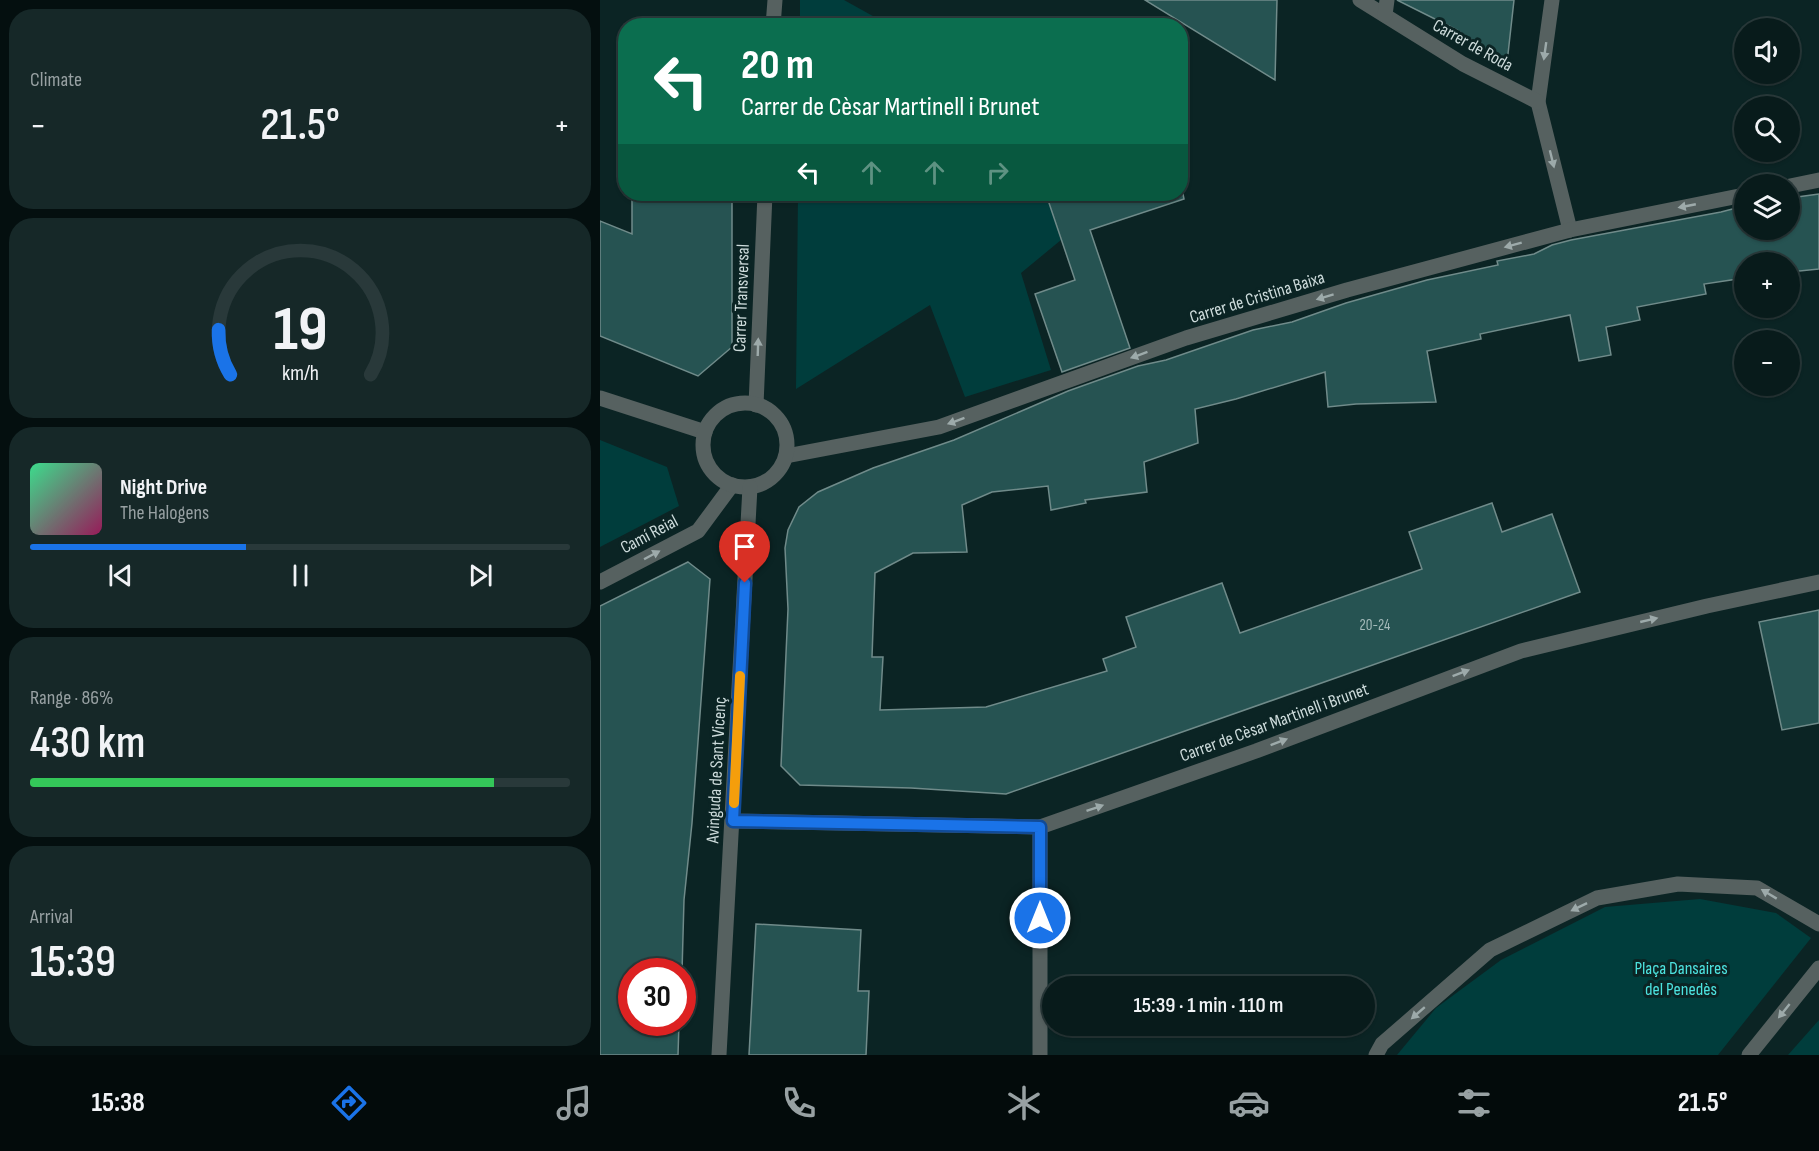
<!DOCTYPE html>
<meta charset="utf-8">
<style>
body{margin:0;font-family:"Sofia Sans Condensed",sans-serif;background:#162828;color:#f1f3f6;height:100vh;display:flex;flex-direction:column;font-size:22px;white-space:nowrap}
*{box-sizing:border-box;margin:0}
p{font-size:20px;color:#98a1a3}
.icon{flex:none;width:33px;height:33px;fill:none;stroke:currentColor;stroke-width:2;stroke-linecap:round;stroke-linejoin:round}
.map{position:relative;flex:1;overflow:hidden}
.side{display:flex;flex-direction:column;gap:9px;padding:9px;background:#040f0f;width:600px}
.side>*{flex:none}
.hud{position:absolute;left:18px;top:18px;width:570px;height:183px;border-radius:24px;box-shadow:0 2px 4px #0004,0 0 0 2px #29393a;background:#0b6e4f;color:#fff;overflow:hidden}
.controls{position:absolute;left:1134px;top:18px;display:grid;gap:12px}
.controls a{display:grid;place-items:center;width:66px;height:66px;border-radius:50%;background:#081b1b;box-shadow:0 2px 4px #0004,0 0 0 2px #29393a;font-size:30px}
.speed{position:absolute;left:18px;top:958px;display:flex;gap:12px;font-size:30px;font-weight:700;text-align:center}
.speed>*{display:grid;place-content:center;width:78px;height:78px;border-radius:50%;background:#081b1b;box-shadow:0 2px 4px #0004,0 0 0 2px #29393a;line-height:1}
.speed .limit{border:9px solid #d22;background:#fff;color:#111}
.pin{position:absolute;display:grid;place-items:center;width:51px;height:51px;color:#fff;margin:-62px -26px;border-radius:50% 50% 50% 0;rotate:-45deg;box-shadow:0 0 6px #0007}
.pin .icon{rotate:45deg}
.me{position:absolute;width:66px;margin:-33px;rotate:0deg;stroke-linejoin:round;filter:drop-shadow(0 0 4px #0008)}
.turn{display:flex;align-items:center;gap:21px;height:126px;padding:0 24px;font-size:27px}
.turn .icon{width:78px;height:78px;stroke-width:2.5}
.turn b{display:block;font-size:42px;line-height:51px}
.lanes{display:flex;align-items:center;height:57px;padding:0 24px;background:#0003;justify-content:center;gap:30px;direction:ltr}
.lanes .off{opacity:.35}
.big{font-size:45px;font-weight:600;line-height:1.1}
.side .card{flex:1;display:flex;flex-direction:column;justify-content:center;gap:9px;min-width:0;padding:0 21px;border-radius:24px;background:#162828}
.side .dial{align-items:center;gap:0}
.dial svg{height:156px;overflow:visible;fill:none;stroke:#29393a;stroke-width:7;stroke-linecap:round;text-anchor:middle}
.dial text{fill:#f1f3f6;stroke:none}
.song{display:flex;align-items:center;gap:18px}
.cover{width:72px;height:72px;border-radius:9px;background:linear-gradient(135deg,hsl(150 70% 55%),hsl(330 70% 35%))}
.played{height:6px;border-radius:3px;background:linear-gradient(90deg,#1a73e8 40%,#29393a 40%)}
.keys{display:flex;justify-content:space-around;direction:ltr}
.heat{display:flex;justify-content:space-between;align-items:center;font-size:33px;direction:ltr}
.charge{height:9px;border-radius:4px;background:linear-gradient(90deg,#34c759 86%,#29393a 0)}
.trip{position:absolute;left:442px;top:976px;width:333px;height:60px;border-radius:30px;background:#081b1b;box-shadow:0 2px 4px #0004,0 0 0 2px #29393a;font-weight:600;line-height:60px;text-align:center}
.dock{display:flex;height:96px;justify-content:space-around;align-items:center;background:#030b0b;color:#98a1a3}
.dock .icon{width:42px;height:42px}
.dock .current{color:#1a73e8}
.dock b{font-size:27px;color:#f1f3f6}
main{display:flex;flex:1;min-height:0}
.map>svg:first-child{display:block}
.green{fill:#003d3c}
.building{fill:#265352;stroke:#708b8a;stroke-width:1.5}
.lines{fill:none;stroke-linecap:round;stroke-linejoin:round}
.pedestrian{stroke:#566160;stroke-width:15}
.minor{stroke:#566160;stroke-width:15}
.tertiary{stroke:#566160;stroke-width:15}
.oneway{fill:#9daaaa}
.route-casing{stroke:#114b97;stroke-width:15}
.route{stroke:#1a73e8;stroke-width:10}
.slow{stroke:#f59e0b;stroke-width:10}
.labels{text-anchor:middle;stroke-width:6;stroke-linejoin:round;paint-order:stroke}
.number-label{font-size:15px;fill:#a3b9b9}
.street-label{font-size:18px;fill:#cddbdb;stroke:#0b2424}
.park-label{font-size:18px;fill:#4ce2df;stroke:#0b2424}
</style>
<main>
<section class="side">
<div class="card"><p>Climate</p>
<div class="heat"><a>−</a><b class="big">21.5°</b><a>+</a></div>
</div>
<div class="card dial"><svg viewBox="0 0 100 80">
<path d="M14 69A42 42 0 1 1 86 69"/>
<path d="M14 69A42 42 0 0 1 8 46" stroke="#1a73e8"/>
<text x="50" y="56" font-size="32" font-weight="700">19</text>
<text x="50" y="72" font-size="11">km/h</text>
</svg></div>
<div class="card">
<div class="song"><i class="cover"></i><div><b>Night Drive</b><p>The Halogens</p></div></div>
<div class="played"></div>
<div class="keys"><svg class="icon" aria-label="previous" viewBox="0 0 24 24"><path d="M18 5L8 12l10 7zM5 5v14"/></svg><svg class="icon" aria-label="pause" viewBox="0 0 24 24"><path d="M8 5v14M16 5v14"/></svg><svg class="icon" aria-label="next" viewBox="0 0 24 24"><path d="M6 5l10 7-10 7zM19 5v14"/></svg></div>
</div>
<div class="card"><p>Range · 86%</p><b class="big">430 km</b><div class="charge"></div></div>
<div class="card"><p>Arrival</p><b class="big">15:39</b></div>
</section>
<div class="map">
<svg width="1219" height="1055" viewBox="0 0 1219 1055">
<rect width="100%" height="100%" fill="#0b2424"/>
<g class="green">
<polygon points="200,0 244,0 289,25 200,25"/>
<polygon points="198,194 448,194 448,200 461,240 421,273 451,370 365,397 330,305 196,389"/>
<polygon points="0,440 67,467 79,506 0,547"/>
<polygon points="1100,899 1176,913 1211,938 1118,1055 797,1055 836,1008 901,960 1005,907"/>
<polygon points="1219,1020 1219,1055 1188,1055"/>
</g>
<g class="building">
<polygon points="545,0 677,0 675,80"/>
<polygon points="797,0 914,0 907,63 855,29"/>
<polygon points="32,194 132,194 132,347 98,376 0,336 0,221 32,234"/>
<polygon points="468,194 583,194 584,199 490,230 530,348 462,372 435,294 475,280 448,200"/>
<polygon points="1219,194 1219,269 1190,272 1190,262 1144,262 1144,278 1104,284 1106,294 1037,307 1040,320 1006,327 1011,355 979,361 970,315 880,334 881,339 827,351 836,402 756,404 728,407 725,372 636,399 595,409 598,443 544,462 547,492 485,500 486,503 451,510 448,486 392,492 362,505 367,552 313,553 275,573 272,657 283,657 280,710 386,707 507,671 503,659 536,647 526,617 622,583 640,633 822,569 809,532 892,503 902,532 952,514 980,592 406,794 311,788 200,785 181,766 188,609 185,548 188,530 199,507 218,492 273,468 354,440 468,391 538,366 566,360 653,330 692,322 746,303 827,280 898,265 897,261 934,254 952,245 971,240 1121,212 1144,206 1144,230 1190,230 1190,198"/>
<polygon points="88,562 110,579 92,823 84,900 82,972 32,972 32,1023 79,1023 78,1055 0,1055 0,606"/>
<polygon points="1219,610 1219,723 1182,730 1159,622"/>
<polygon points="156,924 261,930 258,991 269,991 266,1055 149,1055"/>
</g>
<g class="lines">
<g class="pedestrian">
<polyline points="952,0 938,102 970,230"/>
<polyline points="1190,186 1219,180"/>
<polyline points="186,456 339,427 586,338 747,290 970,230 1144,195"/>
</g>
<g class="minor">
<polyline points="760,0 863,64 938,102"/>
<polyline points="785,15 787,0"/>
<polyline points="173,26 175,0"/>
<polyline points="156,405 165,194"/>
<polyline points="0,582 98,531 132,485"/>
<polyline points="133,821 440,827 656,751 921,651 1107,606 1219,582"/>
<polyline points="440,827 440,1055"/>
<polyline points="776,1055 782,1044 890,950 997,898 1078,884 1157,888 1219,924"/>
<polyline points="1149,1055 1219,968"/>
</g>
<g class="tertiary">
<polyline points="0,398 105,432"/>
<circle cx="145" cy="445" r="42"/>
<polyline points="119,1055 150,487"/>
</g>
</g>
<defs><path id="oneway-solid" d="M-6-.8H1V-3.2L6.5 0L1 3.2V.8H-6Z" transform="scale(1.5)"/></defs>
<g class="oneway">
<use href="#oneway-solid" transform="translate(945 51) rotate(98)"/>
<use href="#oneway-solid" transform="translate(952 159) rotate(76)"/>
<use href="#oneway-solid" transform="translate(1087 206) rotate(169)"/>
<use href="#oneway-solid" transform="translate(913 245) rotate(165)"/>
<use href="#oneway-solid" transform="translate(725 297) rotate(163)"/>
<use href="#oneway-solid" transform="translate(158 347) rotate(-88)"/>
<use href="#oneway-solid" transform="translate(539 355) rotate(160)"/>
<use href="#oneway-solid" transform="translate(356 421) rotate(160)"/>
<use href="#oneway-solid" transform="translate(52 555) rotate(-28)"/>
<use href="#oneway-solid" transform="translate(1049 620) rotate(-13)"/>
<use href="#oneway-solid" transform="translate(861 673) rotate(-21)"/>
<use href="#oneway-solid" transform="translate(679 742) rotate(-21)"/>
<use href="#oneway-solid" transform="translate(495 808) rotate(-19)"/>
<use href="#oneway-solid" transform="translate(1169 894) rotate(-149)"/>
<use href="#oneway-solid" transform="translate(979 907) rotate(154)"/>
<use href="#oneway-solid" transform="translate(1184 1011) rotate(129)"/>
<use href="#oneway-solid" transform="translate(818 1013) rotate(139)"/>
</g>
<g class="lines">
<g class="route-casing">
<polyline id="route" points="145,583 133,821 440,827 440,918"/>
</g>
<use href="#route" class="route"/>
<polyline class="slow" points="134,803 140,676"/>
</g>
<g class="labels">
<g class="number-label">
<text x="775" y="630">20-24</text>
</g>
<g class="street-label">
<text transform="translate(873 45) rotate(29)" y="6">Carrer de Roda</text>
<text transform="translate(657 297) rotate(-17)" y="6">Carrer de Cristina Baixa</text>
<text transform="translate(141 298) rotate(-88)" y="6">Carrer Transversal</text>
<text transform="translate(49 534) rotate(-28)" y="6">Camí Reial</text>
<text transform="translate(674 722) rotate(-20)" y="6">Carrer de Cèsar Martinell i Brunet</text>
<text transform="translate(116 770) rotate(-87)" y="6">Avinguda de Sant Vicenç</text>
</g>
<g class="park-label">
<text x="1081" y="974">Plaça Dansaires<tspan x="1081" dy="21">del Penedès</tspan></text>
</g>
</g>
</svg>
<div class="controls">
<a><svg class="icon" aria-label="sound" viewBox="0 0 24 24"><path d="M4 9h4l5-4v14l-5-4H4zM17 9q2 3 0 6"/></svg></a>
<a><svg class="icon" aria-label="search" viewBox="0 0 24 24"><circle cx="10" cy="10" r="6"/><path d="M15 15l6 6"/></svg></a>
<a><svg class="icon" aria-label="layers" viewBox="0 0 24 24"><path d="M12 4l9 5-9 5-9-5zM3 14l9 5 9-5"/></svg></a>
<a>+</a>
<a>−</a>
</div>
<div class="speed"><div class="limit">30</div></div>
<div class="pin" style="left:145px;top:583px;background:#d93025"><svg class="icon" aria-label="arrive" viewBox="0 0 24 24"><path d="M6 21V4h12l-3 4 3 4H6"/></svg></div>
<svg class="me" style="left:440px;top:918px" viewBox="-20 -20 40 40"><circle r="17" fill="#1a73e8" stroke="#fff" stroke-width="3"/><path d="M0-11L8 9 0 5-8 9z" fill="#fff"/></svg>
<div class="trip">15:39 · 1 min · 110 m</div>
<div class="hud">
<div class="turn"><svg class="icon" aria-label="left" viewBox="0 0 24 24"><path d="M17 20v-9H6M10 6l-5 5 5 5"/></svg><div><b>20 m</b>Carrer de Cèsar Martinell i Brunet</div></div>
<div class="lanes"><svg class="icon" aria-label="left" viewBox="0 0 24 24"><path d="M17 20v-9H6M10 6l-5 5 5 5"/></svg><svg class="icon off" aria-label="ahead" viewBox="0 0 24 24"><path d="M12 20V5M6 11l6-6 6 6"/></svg><svg class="icon off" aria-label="ahead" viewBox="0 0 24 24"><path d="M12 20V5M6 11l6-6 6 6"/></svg><svg class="icon off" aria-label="right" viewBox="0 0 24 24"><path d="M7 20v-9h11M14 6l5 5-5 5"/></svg></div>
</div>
</div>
</main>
<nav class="dock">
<b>15:38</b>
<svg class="icon current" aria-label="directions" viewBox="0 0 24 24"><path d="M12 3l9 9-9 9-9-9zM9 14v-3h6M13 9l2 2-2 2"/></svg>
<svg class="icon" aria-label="music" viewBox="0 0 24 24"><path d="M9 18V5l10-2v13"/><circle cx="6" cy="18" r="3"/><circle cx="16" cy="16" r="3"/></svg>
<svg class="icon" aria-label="phone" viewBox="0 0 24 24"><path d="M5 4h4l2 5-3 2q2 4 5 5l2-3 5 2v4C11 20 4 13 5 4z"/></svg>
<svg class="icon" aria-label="climate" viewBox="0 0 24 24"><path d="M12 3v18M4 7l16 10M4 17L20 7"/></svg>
<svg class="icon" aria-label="car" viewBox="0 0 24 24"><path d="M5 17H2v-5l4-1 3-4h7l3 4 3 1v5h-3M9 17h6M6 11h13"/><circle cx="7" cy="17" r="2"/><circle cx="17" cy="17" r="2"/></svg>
<svg class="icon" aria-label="filters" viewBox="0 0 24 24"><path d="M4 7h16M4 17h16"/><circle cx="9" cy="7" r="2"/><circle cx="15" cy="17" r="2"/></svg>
<b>21.5°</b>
</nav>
